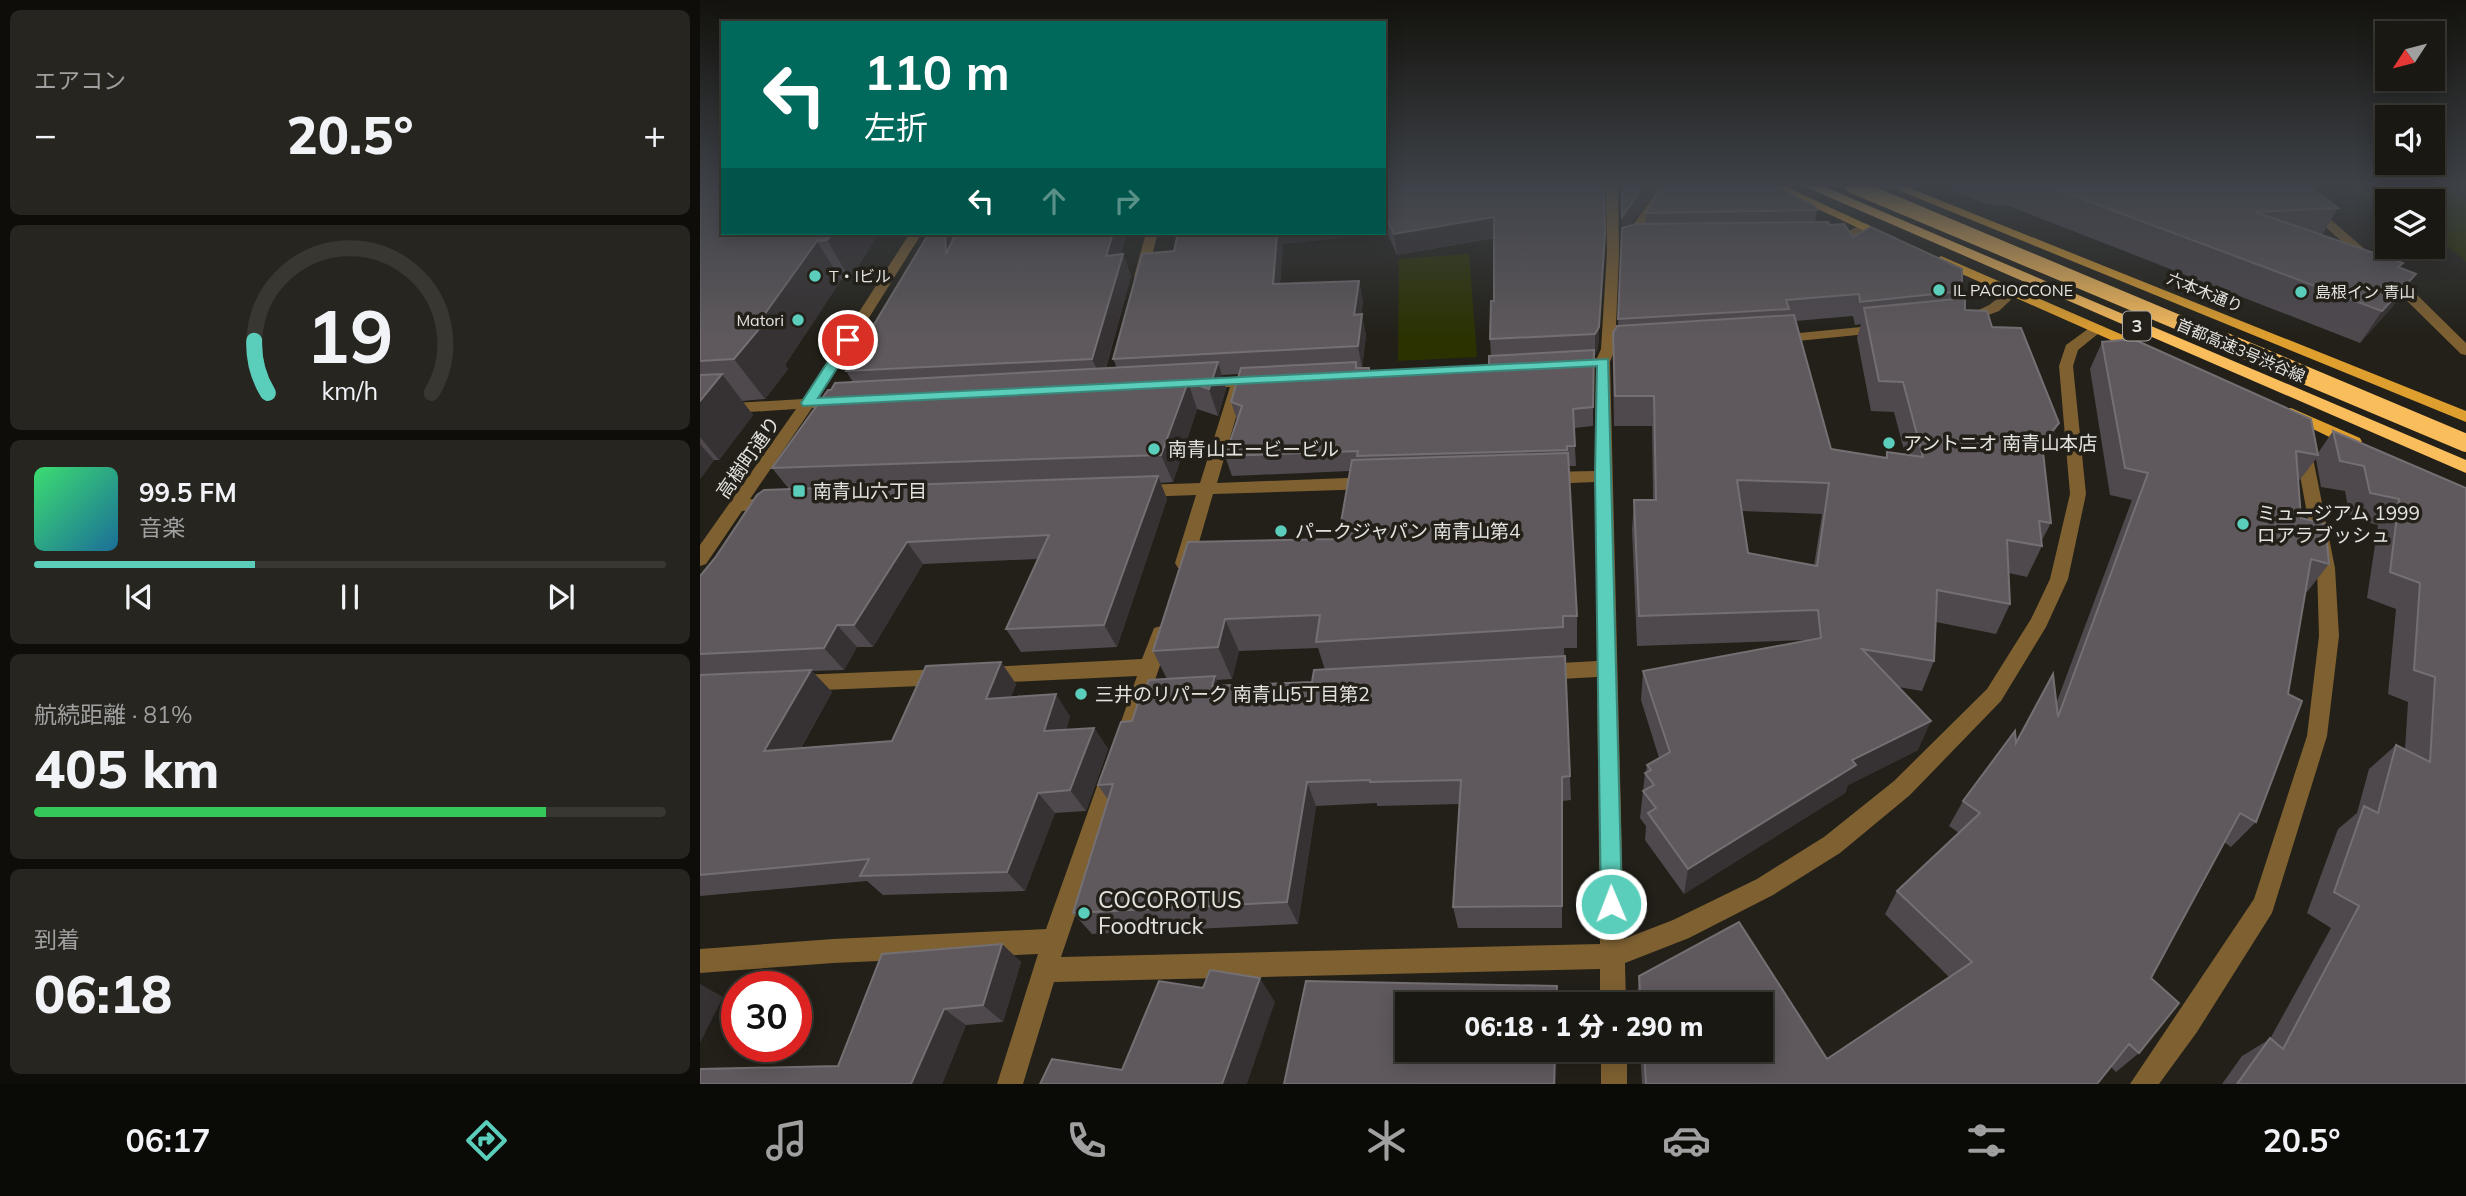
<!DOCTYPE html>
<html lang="ja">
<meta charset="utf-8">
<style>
body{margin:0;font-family:Mulish,"Noto Sans JP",sans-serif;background:#272520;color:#f1f3f6;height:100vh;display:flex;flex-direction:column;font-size:26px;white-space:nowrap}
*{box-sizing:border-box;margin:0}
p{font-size:23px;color:#9fa09f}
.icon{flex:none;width:38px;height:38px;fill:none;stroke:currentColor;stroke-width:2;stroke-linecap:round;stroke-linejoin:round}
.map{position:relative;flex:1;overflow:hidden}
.drawer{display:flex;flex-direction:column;gap:10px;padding:10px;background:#0e0d0a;width:700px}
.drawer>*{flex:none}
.guide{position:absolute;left:21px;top:21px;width:665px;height:214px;border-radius:0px;box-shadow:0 4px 18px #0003,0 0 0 2px #383732;background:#00695c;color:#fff;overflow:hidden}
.needle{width:46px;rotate:234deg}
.controls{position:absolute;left:1675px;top:21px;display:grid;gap:14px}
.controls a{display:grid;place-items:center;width:70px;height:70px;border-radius:0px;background:#1a1812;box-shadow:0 4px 18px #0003,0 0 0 2px #383732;font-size:35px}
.speed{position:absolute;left:21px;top:971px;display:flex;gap:14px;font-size:35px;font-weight:700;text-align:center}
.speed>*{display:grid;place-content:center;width:91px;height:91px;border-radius:50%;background:#1a1812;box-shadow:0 4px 18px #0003,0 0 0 2px #383732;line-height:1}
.speed .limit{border:10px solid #d22;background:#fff;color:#111}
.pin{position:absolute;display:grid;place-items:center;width:60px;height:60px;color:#fff;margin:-30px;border:4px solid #fff;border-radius:50%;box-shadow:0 2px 7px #0007}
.me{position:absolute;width:77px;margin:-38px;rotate:359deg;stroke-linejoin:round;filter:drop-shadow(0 0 5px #0008)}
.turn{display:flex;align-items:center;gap:24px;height:147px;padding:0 28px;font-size:32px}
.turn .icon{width:91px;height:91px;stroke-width:2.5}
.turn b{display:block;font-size:49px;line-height:60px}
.lanes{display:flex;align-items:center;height:66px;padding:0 28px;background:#0003;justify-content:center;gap:35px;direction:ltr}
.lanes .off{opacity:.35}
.big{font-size:52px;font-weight:800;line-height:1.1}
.drawer .card{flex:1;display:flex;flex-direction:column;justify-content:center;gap:10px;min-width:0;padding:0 24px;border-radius:10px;background:#272520}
.drawer .dial{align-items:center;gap:0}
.dial svg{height:182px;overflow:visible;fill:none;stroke:#383732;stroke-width:7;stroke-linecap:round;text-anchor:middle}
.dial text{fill:#f1f3f6;stroke:none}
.song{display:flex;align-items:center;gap:21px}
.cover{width:84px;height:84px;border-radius:10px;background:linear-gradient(135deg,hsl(140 70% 55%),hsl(200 70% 35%))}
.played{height:7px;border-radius:4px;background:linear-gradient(90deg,#5bcebb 35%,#383732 35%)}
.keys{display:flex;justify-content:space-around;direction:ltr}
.heat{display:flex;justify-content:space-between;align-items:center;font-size:38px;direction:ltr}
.charge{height:10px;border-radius:5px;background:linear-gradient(90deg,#34c759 81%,#383732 0)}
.trip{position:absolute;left:695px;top:992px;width:378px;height:70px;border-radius:0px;background:#1a1812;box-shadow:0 4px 18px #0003,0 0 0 2px #383732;font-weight:800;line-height:70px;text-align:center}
.menu{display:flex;height:112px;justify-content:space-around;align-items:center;background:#0a0a07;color:#9fa09f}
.menu .icon{width:49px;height:49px}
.menu .on{color:#5bcebb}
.menu b{font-size:32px;color:#f1f3f6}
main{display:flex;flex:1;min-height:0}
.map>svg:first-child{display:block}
.green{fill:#2b3200}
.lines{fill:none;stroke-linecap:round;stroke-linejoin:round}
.minor{fill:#7e6031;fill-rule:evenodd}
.major{fill:#df9f2f;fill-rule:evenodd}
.highway{fill:#fabd5c;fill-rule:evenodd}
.highway-bridge-far1{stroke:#fabd5c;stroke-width:15}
.highway-bridge{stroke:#fabd5c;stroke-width:18}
.wall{fill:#4f494e;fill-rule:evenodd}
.shaded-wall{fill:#363132}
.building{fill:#5f595d;stroke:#746f72;stroke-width:2;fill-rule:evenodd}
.route{fill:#5bcebb;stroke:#3b867a;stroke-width:2}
.poi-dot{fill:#5bcebb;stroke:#222018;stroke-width:2.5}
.labels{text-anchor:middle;stroke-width:7;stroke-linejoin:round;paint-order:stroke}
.far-poi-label{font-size:16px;fill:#e4e3de;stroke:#222018;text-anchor:start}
.far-street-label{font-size:16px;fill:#e4e3de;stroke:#222018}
.shield{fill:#222018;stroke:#aaa8a3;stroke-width:2}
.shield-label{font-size:18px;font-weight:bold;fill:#e4e3de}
.poi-label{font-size:19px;fill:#e4e3de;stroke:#222018;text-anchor:start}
.street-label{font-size:19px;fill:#e4e3de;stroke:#222018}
.near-poi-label{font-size:23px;fill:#e4e3de;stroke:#222018;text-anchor:start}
</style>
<main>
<section class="drawer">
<div class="card"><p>エアコン</p>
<div class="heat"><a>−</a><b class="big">20.5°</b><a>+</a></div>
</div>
<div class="card dial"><svg viewBox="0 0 100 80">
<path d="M14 69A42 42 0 1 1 86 69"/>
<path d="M14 69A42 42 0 0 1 8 46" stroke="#5bcebb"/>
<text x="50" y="56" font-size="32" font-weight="700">19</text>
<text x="50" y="72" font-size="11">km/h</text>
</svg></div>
<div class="card">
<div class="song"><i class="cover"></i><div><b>99.5 FM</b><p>音楽</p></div></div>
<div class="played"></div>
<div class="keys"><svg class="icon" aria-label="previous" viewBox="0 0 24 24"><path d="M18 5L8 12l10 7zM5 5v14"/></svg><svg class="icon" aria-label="pause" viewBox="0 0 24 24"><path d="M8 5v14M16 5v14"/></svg><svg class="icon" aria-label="next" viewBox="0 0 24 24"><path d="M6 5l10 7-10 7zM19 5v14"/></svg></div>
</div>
<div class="card"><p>航続距離 · 81%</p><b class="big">405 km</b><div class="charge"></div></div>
<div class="card"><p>到着</p><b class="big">06:18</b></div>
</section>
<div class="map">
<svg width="1766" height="1084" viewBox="0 0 1766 1084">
<rect width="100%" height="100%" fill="#222018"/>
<g class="green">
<polygon points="1643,185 1754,185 1766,201 1766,261 1733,234 1732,201 1687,201 1687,210"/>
<polygon points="769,254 777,357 698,361 699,259"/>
</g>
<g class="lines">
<g class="minor">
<polygon points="906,185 918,185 919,253 915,349 910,362 924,939 973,920 1057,879 1124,837 1194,781 1287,689 1331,619 1350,579 1370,494 1359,366 1366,345 1392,326 1402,326 1404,329 1378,350 1373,366 1386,494 1368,579 1346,627 1301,701 1210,795 1140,853 1073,895 989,938 925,963 926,1004 900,1004 900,969 354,982 323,1084 297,1084 338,954 133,963 0,973 0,949 133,939 346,929 401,775 404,768 412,765 420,768 423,775 361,957 900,944 897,677 842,680 835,678 832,672 835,666 842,664 897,661 895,482 847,484 839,478 847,472 895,471 896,367 870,368 863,364 870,360 897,358 901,349 907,253"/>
<polygon points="961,185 972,185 931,245 923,245 921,242"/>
<polygon points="1579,185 1591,185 1712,290 1766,343 1766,355 1761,354 1702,296"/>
<path d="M1166 223 1172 227 1170 230C1156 237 1135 247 1121 236L1127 232H1146Z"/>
<polygon points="210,233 222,233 118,399 140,397 148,402 140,407 112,408 50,499 80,500 82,504 80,508 42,511 6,564 0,566 0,545 96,409 0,415 0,405 103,399"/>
<polygon points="446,233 458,233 446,277 440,281 434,277"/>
<polygon points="1312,288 1319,292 1299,311 1265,324 1258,320 1289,305"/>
<polygon points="1182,325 1187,326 1187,332 1077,343 1070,339 1077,335"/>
<polygon points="559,377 564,378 566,381 564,384 545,386 517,483 672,477 680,483 672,489 513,494 493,563 490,568 478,568 475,563 496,495 441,497 433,491 441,485 500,483 530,387 503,388 496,384 503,380"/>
<polygon points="1603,443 1611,448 1635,568 1639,636 1627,736 1572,913 1497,1032 1459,1084 1430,1084 1554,899 1607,736 1619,636 1617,568 1595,448"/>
<polygon points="461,626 468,628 471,633 434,742 431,748 424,751 417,748 414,742 437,676 287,683 280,681 277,675 280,669 287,667 442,659 454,628"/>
<polygon points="245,669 252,671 255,677 252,683 245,685 98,691 91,689 88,683 91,677 98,675"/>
<rect x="901" y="1050" width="26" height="34"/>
</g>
<g class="major">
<polygon points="1067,185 1082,185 1196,238 1186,241"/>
<polygon points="1186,185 1202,185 1766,411 1766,422"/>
<polygon points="1241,256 1448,346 1450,349 1443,353 1438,352 1237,263 1235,260"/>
<polygon points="1591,408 1660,438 1662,442 1654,447 1648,446 1586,416 1583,413 1586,410"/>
</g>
<polygon class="highway" points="1101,185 1120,185 1766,460 1766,473"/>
<polyline class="highway-bridge-far1" points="1151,185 1530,344"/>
<polyline class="highway-bridge" points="1526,342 1766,443"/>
</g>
<g class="wall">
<polygon points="0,185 179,233 150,279 141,280 85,365 88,369 65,399 42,401 53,415 19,460 14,460 0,479"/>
<path d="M684 185 904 253 898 348 895 355 893 356V426L874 428 876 466H868L877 616V648H864L871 800 862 801V928H758L753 907 760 804 677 806V803L616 806 598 924 392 934 373 913 408 800 398 785 432 721 445 690 467 679 453 651 638 539 650 471 532 476 525 456 537 420 531 402 539 374 522 375 526 389 518 416 497 409 473 482 460 483 467 499 417 647 321 652 306 629 338 559 223 564 173 647H157L144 670 112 671 132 692 101 748 192 741 301 662 316 684 311 697 370 716 366 730 394 728 408 749 386 811 355 813 325 891 183 895 167 881 0 896V576L89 489 72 468 131 390 153 382 146 371 427 233 421 255 423 254 431 276 406 368H417L413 359 474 251 478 233H682L583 244 580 284 659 281 663 302 661 314 666 335 662 368H669L670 373 729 371 789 368 791 356 790 339 794 301V238L697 255 687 232H684ZM618 648 625 670 612 682 519 686 516 680 532 679 539 651Z"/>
<path d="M921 185H959L929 226 945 224 946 213 1117 210 1115 222 1130 225 1262 291 1260 298 1265 310 1292 327 1345 453 1343 456 1351 523 1341 542 1342 546 1327 577 1309 573 1310 604 1296 634 1236 622 1234 661 1222 691 1198 687 1218 750 1148 785 1145 793 984 894 945 840 946 826 940 818 945 773 946 772 947 765 959 758 941 700 943 671 1110 640 937 646 932 530 934 500H953L952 426H914L913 363V333L918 326 922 236ZM1153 316 1155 325 1161 324 1157 338 1171 411 1194 412 1205 454 1187 452 1185 458 1131 449 1095 321ZM1042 511 1122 514 1114 566 1048 553Z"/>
<polygon points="1247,185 1607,185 1638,208 1622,235 1699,268 1693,306 1660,343 1309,206 1287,204 1251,189"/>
<polygon points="1433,339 1611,419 1618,453 1633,431 1766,488 1766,1084 1522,1084 1542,1056 1570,1039 1631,928 1607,913 1638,829 1657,813 1669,769 1696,745 1705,750 1708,702 1688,694 1696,609 1667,598 1678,525 1650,518 1645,491 1621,487 1616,459 1598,482 1601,518 1625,524 1629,564 1607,592 1605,591 1588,694 1602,701 1556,822 1531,847 1524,842 1451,978 1479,1003 1439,1053 1416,1072 1411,1067 1397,1084 942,1084 940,1050 1060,1050 1060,1004 937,1004 937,997 939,976 1039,922 1127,1059 1249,977 1185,914 1197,891 1259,833 1249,826 1263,801 1315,731 1316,741 1353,674 1356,704 1432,500 1410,495 1390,369 1402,342"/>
<polygon points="302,944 321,962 303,1022 266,1025 242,1084 0,1084 138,1066"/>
</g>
<g class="shaded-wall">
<polygon points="945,185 959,185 922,237 922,217"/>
<polygon points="684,215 687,232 684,232"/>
<polygon points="794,217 796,237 697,255 694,234"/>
<polygon points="132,233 179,233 150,279 127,240"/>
<polygon points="245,233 255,233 246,254"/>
<polygon points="413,233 427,233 415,278 406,256"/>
<polygon points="577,233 682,233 583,244 578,305 573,284"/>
<polygon points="905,233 898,348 895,355 895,334"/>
<polygon points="117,241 141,280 85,365 88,369 65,399 34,359 54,329"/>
<polygon points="423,254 431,276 402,381 392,359"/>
<polygon points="1716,274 1693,306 1660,343 1682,311"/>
<polygon points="659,281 663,302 658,336 654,315"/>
<polygon points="662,314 666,335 662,368 658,346"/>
<polygon points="518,362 526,389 518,416 509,389"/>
<polygon points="22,374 53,415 19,460 0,437 0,401"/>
<polygon points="488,382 497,409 473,482 461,455"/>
<polygon points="1359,423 1345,453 1328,473 1342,443"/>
<polygon points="0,444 14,460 0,479"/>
<polygon points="458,476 467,499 417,647 404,625"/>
<polygon points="207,542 223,564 173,647 154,625"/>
<polygon points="525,619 539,651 532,679 518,647"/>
<polygon points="137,625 157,647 144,670 124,648"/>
<polygon points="301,662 316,684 302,721 286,699"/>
<polygon points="111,670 132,692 87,772 64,751"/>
<polygon points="515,676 526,701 512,686"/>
<polygon points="356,694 370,716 359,753 344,731"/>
<polygon points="1231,721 1218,750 1148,785 1145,793 984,894 988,869 1152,760"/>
<polygon points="394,728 408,749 386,811 370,790"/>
<polygon points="607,782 616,806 598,924 587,902"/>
<polygon points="338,793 355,813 325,891 307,872"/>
<polygon points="302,944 321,962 303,1022 283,1005"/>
<polygon points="560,978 575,1002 547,1084 522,1084"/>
<polygon points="0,984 23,997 0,1043"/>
<polygon points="244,1009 266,1025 242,1084 211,1084"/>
<polygon points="855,1050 857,1050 856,1084 854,1084"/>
</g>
<g class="building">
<polygon points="0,185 23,185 23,233 132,233 127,240 117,241 54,329 59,329 34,359 0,361"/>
<polygon points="684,185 904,185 905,233 899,327 895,334 790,339 791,301 794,301 794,217 694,234 684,213"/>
<polygon points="922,185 945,185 922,217"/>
<polygon points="963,185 1069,185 1113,205 1117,210 946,213"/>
<polygon points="1345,185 1607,185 1638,208 1555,212 1703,263 1698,267 1716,274 1682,311"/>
<polygon points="1128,222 1130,225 1144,224 1153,237 1171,227 1262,269 1262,291 1160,302 1159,294 1086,300 1089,309 918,319 922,228 936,224"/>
<polygon points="229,233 245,233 246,254 256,233 413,233 406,256 423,254 392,359 146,371"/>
<polygon points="478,233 577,233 573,284 659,281 654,315 662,314 658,346 413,359 442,254 474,251"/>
<path d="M1265 298V310L1287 311 1292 327 1321 328 1359 423 1342 443 1351 523 1339 521 1342 546 1307 540 1310 604 1237 590 1234 661 1162 649 1231 721 1152 760 1156 765 988 869 948 813 956 808 943 791 954 785 945 773 951 770 947 765 970 752 943 671 1121 638 1118 610 939 616 934 500H956L954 396H915L913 333 917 326 1094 315 1131 449 1187 458V452L1223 457 1203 382 1179 381 1164 308ZM1037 480 1129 483 1117 566 1048 553Z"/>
<polygon points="1433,339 1611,419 1618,455 1596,451 1601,518 1625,524 1629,564 1611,559 1588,694 1602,701 1556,822 1540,813 1451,978 1479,1003 1439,1053 1429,1044 1397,1084 946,1084 944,1050 1060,1050 1060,1004 941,1004 939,976 1039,922 1127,1059 1272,962 1197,891 1280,813 1263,801 1315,731 1316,743 1353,674 1358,717 1448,473 1425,468 1402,342"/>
<polygon points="894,350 893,407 873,409 875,446 867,446 867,450 657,456 658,451 525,456 542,406 531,402 541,368 656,362 656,368 669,368 669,373 729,371 789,368 789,356"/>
<polygon points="518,362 509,389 488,382 461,455 72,468 128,390 131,390 135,383"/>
<polygon points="22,374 0,401 0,375"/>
<polygon points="1633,431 1766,488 1766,1084 1537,1084 1570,1038 1583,1049 1659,906 1634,892 1664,806 1678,813 1696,745 1730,762 1735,677 1714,670 1720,583 1690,572 1699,499 1670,493 1664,466 1640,461"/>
<polygon points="868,453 877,616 863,616 863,627 616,642 620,615 525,619 518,647 453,651 488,542 638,539 652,460"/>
<polygon points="458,476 404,625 306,629 349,535 207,542 154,625 137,625 124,648 0,654 0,576 15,558 57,495 64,490"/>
<polygon points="865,656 870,776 862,777 862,906 753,907 761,780 670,782 670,780 607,782 587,902 373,913 413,784 398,785 421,722 432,721 442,691 445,690 449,680 515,676 512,686 612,682 614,670"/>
<polygon points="301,662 286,699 356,694 344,731 394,728 370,790 338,793 307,872 160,876 169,859 0,875 0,675 111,670 64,751 192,741 226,666"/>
<polygon points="302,944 283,1005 244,1009 211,1084 0,1084 0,1069 138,1066 182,954"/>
<polygon points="510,970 560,978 522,1084 340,1084 352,1059 422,1070 459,981 503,988"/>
<polygon points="606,981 857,986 856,1004 707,1004 707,1050 855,1050 854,1084 584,1084"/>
</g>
<linearGradient id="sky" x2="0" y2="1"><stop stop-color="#13120d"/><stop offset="0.55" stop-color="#3e4248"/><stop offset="1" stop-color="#3e4248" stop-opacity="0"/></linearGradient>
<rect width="1766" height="337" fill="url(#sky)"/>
<polygon class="route" points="148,336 155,340 118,398 908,359 922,904 919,911 911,914 904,911 901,904 895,476 897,366 103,406 101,403 142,340"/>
<g class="poi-dot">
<circle cx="115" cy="276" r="7"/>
<circle cx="1239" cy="290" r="7"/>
<circle cx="1601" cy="292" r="7"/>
<circle cx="98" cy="320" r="7"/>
<circle cx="1189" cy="443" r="7"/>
<circle cx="454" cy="449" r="7"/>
<rect x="92" y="484" width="14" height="14" rx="3.5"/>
<circle cx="1543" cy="524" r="7"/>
<circle cx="581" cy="531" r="7"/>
<circle cx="381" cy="694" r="7"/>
<circle cx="384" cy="913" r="7"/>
</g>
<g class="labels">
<g class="far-poi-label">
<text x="129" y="282">T・Iビル</text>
<text x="1253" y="296">IL PACIOCCONE</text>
<text x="1615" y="298">島根イン 青山</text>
<text x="84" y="326" text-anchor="end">Matori</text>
</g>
<g class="far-street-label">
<text transform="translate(1505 292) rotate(22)" y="6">六本木通り</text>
<text transform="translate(1541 350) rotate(23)" y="6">首都高速3号渋谷線</text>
</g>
<rect class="shield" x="1423" y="311.5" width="28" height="29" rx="5"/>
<g class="shield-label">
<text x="1437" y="332">3</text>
</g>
<g class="poi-label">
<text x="1203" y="450">アントニオ 南青山本店</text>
<text x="468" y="456">南青山エービービル</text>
<text x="113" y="498">南青山六丁目</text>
<text x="1557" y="520">ミュージアム 1999<tspan x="1557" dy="22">ロアラブッシュ</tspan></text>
<text x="595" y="538">パークジャパン 南青山第4</text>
<text x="395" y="701">三井のリパーク 南青山5丁目第2</text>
</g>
<g class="street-label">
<text transform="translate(48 457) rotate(-55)" y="7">高樹町通り</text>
</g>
<g class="near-poi-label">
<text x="398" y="908">COCOROTUS<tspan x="398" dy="26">Foodtruck</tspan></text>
</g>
</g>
</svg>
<div class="controls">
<a><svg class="needle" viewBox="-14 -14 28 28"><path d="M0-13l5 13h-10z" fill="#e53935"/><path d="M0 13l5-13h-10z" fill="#9fa09f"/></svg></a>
<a><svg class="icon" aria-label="sound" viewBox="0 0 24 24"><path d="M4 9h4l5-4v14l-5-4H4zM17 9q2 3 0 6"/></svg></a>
<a><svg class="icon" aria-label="layers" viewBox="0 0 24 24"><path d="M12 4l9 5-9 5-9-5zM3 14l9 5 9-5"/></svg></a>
</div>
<div class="speed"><div class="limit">30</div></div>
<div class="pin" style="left:148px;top:340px;background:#d93025"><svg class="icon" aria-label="arrive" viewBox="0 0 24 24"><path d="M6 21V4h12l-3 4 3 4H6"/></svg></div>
<svg class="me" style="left:911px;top:904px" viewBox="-20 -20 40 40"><circle r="17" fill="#5bcebb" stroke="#fff" stroke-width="3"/><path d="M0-11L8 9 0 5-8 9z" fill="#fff"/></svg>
<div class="trip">06:18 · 1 分 · 290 m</div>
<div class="guide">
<div class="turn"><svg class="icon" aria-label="left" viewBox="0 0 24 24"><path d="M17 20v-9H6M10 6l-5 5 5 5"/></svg><div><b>110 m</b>左折</div></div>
<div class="lanes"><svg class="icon" aria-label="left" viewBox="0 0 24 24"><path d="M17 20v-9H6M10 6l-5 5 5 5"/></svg><svg class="icon off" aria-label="ahead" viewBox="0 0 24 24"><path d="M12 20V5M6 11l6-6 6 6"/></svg><svg class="icon off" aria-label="right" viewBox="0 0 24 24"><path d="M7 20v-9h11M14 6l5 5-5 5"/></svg></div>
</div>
</div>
</main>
<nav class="menu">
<b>06:17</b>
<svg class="icon on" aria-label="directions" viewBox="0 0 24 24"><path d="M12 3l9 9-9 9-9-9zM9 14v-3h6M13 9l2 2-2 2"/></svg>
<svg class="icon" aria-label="music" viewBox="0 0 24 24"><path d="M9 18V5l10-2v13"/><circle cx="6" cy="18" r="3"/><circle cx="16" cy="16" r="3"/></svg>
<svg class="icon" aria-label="phone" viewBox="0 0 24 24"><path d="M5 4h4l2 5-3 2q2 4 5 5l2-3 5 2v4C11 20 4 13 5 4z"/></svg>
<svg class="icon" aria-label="climate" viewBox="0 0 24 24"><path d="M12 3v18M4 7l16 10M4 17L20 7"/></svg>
<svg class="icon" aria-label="car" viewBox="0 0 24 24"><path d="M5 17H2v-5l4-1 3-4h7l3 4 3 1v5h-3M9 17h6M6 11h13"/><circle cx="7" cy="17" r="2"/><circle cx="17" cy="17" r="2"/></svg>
<svg class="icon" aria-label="filters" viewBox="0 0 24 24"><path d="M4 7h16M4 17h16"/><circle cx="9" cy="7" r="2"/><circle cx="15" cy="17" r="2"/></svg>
<b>20.5°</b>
</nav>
